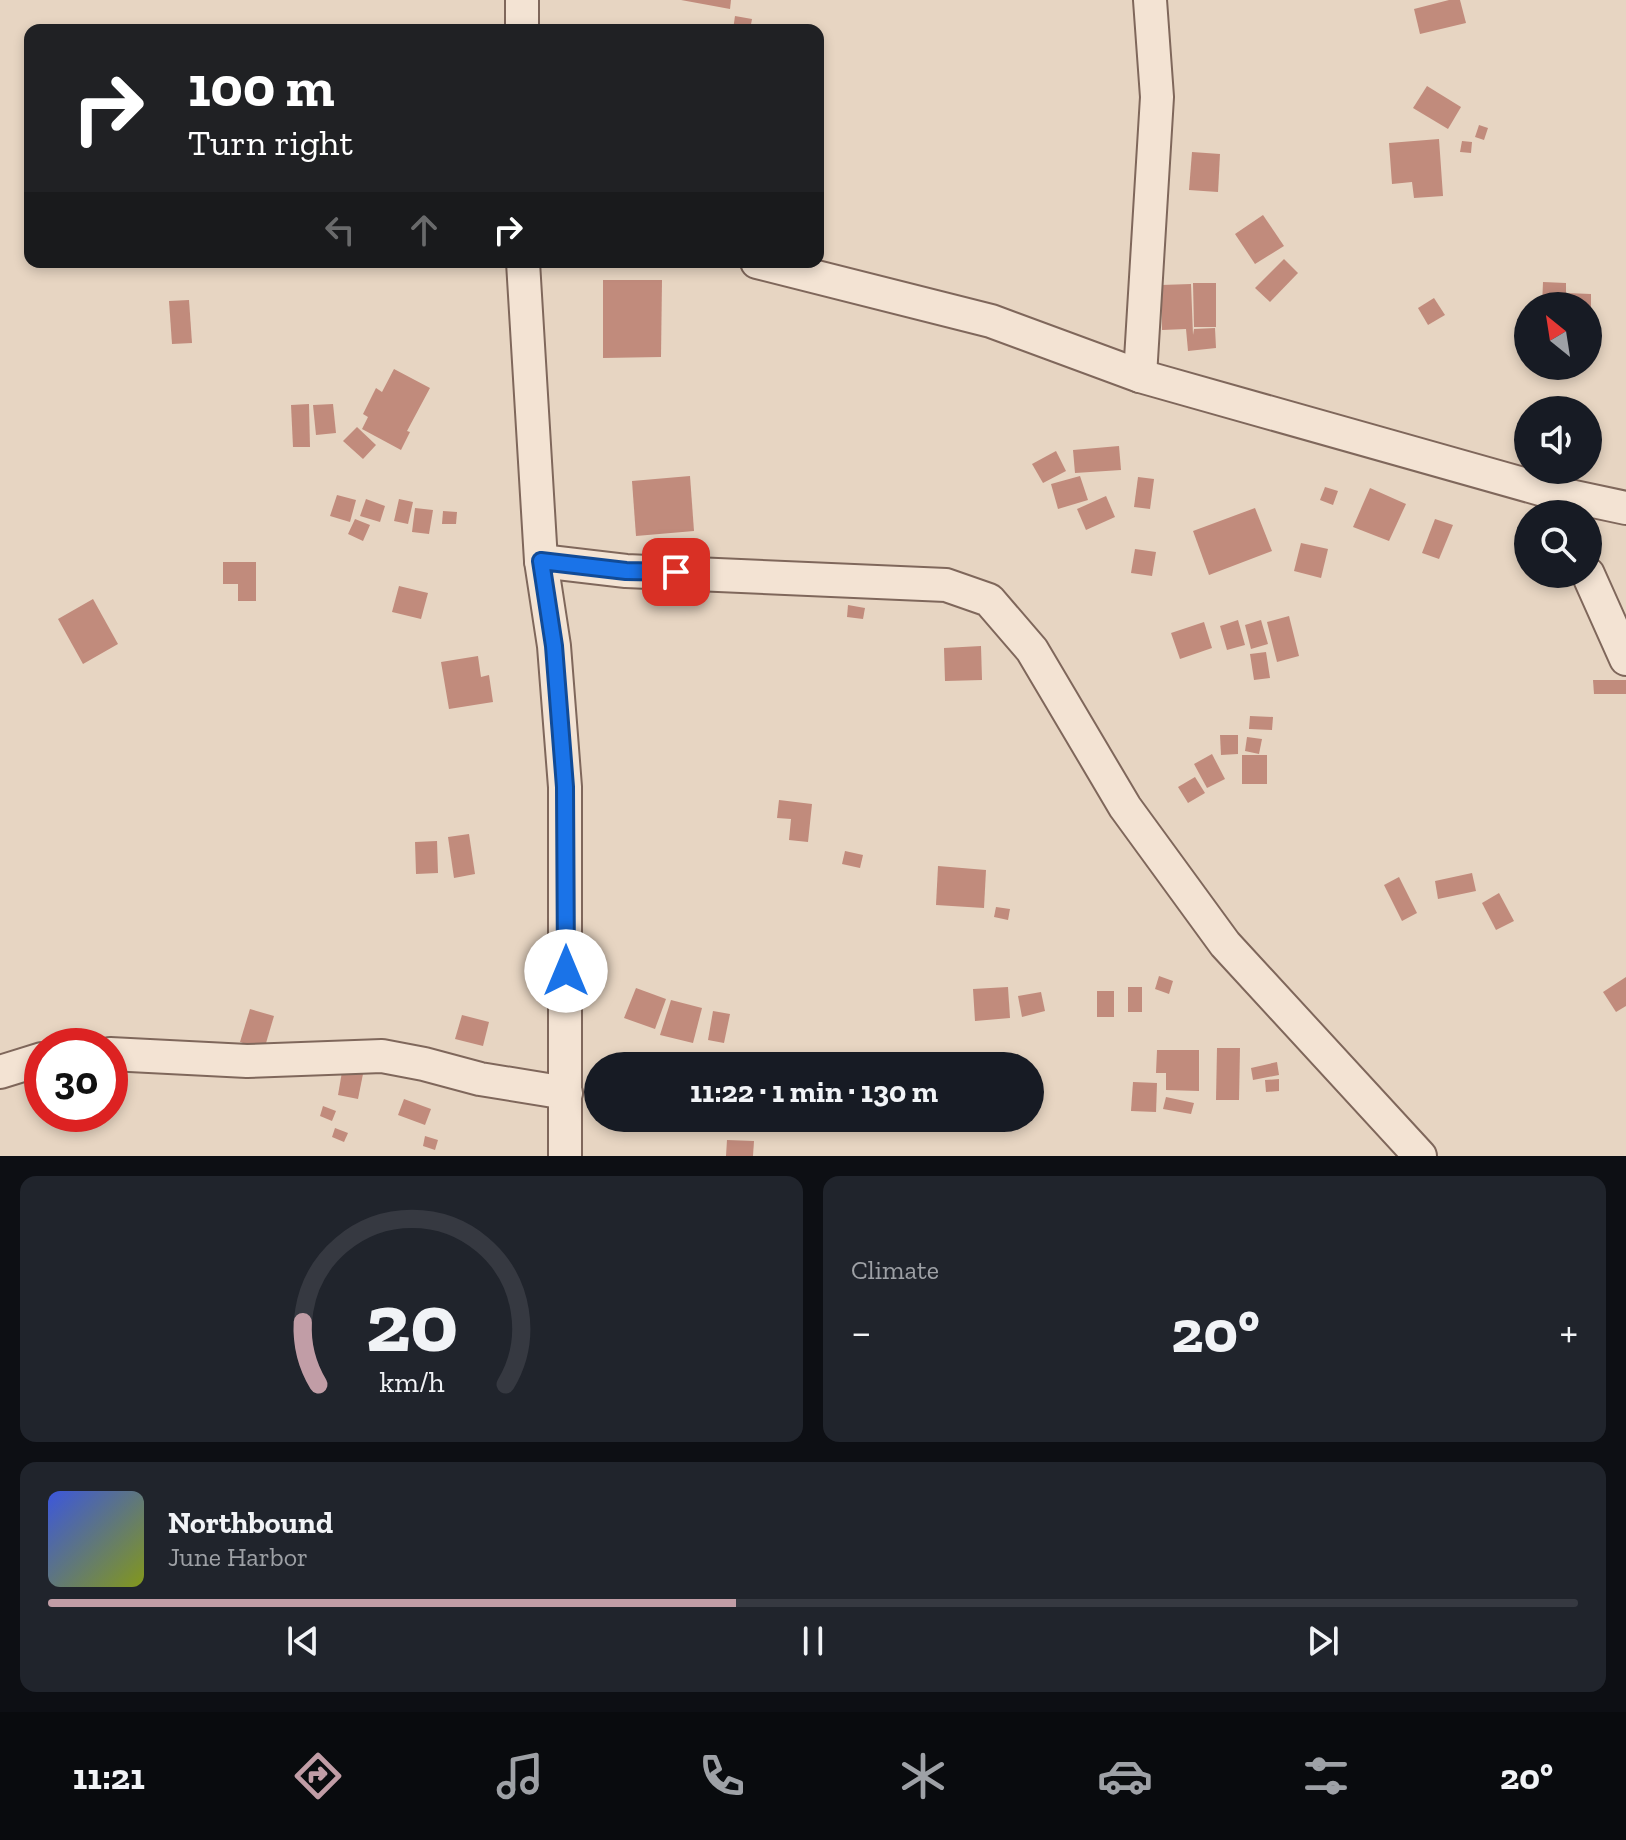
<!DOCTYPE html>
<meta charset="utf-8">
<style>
body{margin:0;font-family:"Zilla Slab",serif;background:#20242c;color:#f1f3f6;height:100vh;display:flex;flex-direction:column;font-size:30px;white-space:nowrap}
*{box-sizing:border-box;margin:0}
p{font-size:26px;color:#9ea1a6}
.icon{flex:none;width:44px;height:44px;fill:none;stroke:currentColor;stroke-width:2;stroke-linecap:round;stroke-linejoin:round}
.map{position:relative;height:1156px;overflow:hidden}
.drawer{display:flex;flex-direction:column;gap:20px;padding:20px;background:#0d0f14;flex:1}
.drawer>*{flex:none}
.banner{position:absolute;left:24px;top:24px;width:800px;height:244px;border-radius:16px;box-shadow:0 4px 12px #0003;background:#202124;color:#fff;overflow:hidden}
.needle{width:52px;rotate:330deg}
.tools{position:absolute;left:1514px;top:292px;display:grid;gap:16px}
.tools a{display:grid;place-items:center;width:88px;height:88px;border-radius:50%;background:#171b24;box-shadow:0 4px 12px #0003;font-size:40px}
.speed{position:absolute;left:24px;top:1028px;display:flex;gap:16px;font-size:40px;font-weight:700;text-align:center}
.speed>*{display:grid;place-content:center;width:104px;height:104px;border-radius:50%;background:#171b24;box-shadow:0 4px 12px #0003;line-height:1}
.speed .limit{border:12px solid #d22;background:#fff;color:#111}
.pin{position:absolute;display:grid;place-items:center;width:68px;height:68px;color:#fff;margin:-34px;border-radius:16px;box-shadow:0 4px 12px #0006}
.me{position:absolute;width:88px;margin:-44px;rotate:0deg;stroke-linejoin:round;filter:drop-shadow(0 0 6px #0008)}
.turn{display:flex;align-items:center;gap:28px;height:168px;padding:0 32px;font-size:36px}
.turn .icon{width:104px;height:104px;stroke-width:2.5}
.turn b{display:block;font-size:56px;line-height:68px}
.lanes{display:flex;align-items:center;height:76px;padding:0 32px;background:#0003;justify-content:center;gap:40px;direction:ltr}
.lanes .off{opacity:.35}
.big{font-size:60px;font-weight:800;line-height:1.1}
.drawer .tile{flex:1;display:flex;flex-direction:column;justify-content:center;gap:12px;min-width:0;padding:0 28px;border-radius:16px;background:#20242c}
.drawer .dial{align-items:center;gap:0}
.dial svg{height:208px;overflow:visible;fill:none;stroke:#363941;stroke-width:7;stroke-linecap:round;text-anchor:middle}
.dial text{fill:#f1f3f6;stroke:none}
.song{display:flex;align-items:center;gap:24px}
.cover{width:96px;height:96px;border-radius:12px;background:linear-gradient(135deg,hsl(230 70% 55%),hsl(70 70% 35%))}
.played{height:8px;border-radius:4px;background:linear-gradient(90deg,#c19da6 45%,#363941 45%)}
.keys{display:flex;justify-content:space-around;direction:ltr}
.heat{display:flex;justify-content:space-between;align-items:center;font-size:44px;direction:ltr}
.drawer .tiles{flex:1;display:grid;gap:20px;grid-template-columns:1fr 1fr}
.tile:last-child{grid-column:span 2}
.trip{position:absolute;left:584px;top:1052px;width:460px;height:80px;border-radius:40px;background:#171b24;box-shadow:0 4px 12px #0003;font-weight:800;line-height:80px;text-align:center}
.menu{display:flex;height:128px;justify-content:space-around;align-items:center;background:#090b0e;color:#9ea1a6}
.menu .icon{width:56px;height:56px}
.menu .selected{color:#c19da6}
.menu b{font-size:36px;color:#f1f3f6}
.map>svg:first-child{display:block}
.building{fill:#c18b7c}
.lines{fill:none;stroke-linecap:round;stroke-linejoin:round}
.minor-casing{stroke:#7f675b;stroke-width:36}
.minor{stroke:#f3e3d3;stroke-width:32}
.route-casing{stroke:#114b97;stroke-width:20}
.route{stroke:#1a73e8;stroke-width:14}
</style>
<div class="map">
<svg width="1626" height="1156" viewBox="0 0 1626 1156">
<rect width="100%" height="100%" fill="#e7d5c2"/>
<g class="building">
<polygon points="681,0 731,0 730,9"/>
<polygon points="1449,0 1460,0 1466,23 1420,34 1414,9"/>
<polygon points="735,16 752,19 750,30 733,30"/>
<polygon points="1427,86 1461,107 1448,129 1413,108"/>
<polygon points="1479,125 1488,128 1484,140 1475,137"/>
<polygon points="1439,139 1443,196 1414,198 1412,182 1392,184 1389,143"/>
<polygon points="1462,141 1472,142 1471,153 1460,152"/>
<polygon points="1192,152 1220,154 1218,192 1189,190"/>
<polygon points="1263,215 1284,246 1255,264 1235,234"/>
<polygon points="1284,259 1298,273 1270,302 1255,288"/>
<polygon points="603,280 662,280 661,357 603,358"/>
<polygon points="1543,282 1566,283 1566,293 1591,294 1591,317 1588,317 1588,306 1542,306"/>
<polygon points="1193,283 1216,283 1216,327 1194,327"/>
<polygon points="1191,284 1193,335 1194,329 1215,328 1216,348 1188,351 1186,329 1162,330 1161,285"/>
<polygon points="1434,298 1445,315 1428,325 1418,308"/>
<polygon points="189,300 192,343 172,344 169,301"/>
<polygon points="394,369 430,388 407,431 410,432 401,450 362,429 368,417 363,414 376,388 382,392"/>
<polygon points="309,404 310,447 293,447 291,405"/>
<polygon points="333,404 336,433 316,435 313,405"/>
<polygon points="357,427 376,445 363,459 343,441"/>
<polygon points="1119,446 1121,470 1075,473 1073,450"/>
<polygon points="1056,451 1066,471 1043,483 1032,464"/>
<polygon points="690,476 694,531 636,536 632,481"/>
<polygon points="1080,476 1088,500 1058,509 1051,484"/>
<polygon points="1138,477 1154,479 1150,509 1134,507"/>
<polygon points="1325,487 1338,491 1333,505 1320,500"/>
<polygon points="1370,488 1406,504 1389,541 1353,527"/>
<polygon points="337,495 356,500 350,522 330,516"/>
<polygon points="1106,496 1115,517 1086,530 1077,509"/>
<polygon points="366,499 385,506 380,522 360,516"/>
<polygon points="399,499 413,502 408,524 394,521"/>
<polygon points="415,508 433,510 429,534 412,532"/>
<polygon points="1255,508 1272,551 1209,575 1193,531"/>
<polygon points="443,511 457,512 456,524 442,524"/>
<polygon points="355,519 370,525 363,541 348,534"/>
<polygon points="1435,519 1453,525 1439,559 1422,553"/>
<polygon points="1301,543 1328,549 1321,578 1294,571"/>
<polygon points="1135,549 1156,552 1152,576 1131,573"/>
<polygon points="223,562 256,562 256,601 238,601 238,584 223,584"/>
<polygon points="399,586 428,593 421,619 392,612"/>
<polygon points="93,599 118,644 83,664 58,619"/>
<polygon points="848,605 865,608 863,619 847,617"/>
<polygon points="1289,616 1299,656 1277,662 1267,622"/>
<polygon points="1238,620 1245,645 1227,650 1220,626"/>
<polygon points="1261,620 1268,644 1251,649 1245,625"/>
<polygon points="1204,622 1212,648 1180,659 1171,633"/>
<polygon points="981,646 982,680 945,681 944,648"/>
<polygon points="1266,652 1270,678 1254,680 1250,654"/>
<polygon points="478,656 481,677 489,675 493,702 449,709 441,662"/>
<polygon points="1593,680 1626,680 1626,694 1594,694"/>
<polygon points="1250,716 1273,717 1272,730 1249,729"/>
<polygon points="1220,735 1238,735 1238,754 1221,755"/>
<polygon points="1247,737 1262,739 1259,754 1245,751"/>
<polygon points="1212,754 1225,779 1207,788 1194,764"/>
<rect x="1242" y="755" width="25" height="29"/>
<polygon points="1195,777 1205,793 1188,803 1178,787"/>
<polygon points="779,800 812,804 808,842 789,840 791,819 777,818"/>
<polygon points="469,834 475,874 454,878 448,837"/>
<polygon points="437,841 438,873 416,874 415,842"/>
<polygon points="845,851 863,855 860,868 842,864"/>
<polygon points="938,866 986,870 984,908 936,905"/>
<polygon points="1472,873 1476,891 1438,899 1435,881"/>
<polygon points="1399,877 1417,913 1402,921 1384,885"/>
<polygon points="1499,893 1514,921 1496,930 1482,903"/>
<polygon points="996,907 1010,909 1008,920 994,917"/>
<polygon points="1159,976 1173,981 1169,994 1155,989"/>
<polygon points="1626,977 1626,1006 1616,1012 1603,992"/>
<polygon points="1008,987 1010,1018 975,1021 973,989"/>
<rect x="1128" y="987" width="14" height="25"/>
<polygon points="636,988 666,999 655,1029 624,1018"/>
<rect x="1097" y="991" width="17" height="26"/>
<polygon points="1041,992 1045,1011 1022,1017 1018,996"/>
<polygon points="671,1000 702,1008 693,1043 660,1035"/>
<polygon points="250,1009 274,1016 264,1050 240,1042"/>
<polygon points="713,1011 730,1014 724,1043 708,1040"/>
<polygon points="462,1015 489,1022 483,1046 455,1039"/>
<polygon points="1217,1048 1240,1048 1239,1100 1216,1100"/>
<polygon points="1157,1050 1199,1050 1199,1091 1166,1090 1166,1073 1156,1073"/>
<polygon points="708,1055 721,1058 719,1066 705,1066"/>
<polygon points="1277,1062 1279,1075 1253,1080 1251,1068"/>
<polygon points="343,1066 364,1069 358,1099 338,1095"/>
<polygon points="1279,1079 1279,1091 1266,1092 1265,1080"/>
<polygon points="1133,1082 1157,1083 1156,1112 1131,1111"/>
<polygon points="1166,1097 1194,1103 1191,1114 1163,1109"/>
<polygon points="404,1099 431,1109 425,1125 398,1115"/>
<polygon points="323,1106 336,1111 332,1121 320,1116"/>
<polygon points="335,1128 348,1133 344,1142 332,1137"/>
<polygon points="425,1136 438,1140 435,1150 423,1146"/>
<polygon points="727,1140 754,1141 753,1156 726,1156"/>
</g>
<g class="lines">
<g class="minor-casing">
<g id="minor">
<polyline points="522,30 522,0"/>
<polyline points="523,262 541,561 554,646 565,787 565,1156"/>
<polyline points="757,262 991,321 1140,376 1551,492 1626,508"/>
<polyline points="1140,376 1157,97 1150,0"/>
<polyline points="541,561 626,571 946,585 989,600 1032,650 1125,807 1225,944 1420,1156"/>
<polyline points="1588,574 1626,659"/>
<polyline points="110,1054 247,1061 382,1056 424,1064 480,1079 566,1093"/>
<polyline points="0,1072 42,1059"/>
</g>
</g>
<use href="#minor" class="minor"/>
</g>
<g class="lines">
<g class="route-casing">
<polyline id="route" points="566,971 565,787 554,646 541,561 626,571 676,572"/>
</g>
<use href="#route" class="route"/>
</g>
</svg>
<div class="tools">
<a><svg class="needle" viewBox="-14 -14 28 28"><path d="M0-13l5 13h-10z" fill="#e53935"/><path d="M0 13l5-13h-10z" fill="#9ea1a6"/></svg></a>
<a><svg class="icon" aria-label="sound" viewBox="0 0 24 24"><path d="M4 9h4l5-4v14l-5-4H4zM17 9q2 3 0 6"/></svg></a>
<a><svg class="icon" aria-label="search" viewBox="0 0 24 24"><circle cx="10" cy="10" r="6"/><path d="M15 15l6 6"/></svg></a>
</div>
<div class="speed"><div class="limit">30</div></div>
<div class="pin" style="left:676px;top:572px;background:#d93025"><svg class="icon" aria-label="arrive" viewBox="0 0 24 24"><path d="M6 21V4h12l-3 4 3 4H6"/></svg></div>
<svg class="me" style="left:566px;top:971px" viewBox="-20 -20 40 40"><circle r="19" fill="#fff"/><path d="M0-13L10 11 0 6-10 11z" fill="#1a73e8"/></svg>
<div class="trip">11:22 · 1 min · 130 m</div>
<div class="banner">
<div class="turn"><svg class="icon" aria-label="right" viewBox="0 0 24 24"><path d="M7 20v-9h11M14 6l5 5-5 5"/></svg><div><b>100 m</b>Turn right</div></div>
<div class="lanes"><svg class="icon off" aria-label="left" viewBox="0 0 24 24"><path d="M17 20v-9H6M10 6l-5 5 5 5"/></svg><svg class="icon off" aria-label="ahead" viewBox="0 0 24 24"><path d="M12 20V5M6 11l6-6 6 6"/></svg><svg class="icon" aria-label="right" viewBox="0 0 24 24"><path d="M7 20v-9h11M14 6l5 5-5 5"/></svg></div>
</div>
</div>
<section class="drawer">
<div class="tiles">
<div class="tile dial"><svg viewBox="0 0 100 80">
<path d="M14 69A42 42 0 1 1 86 69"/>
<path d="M14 69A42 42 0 0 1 8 45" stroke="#c19da6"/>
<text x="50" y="56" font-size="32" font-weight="700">20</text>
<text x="50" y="72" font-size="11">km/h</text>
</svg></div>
<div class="tile"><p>Climate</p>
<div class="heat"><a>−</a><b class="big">20°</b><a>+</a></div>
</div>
<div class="tile">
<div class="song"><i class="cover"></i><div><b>Northbound</b><p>June Harbor</p></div></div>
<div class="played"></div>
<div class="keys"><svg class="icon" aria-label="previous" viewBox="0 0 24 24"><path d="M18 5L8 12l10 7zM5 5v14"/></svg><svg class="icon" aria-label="pause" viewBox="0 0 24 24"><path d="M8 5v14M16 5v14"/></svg><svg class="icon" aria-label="next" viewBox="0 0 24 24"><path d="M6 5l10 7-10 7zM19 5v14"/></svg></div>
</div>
</div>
</section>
<nav class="menu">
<b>11:21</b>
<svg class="icon selected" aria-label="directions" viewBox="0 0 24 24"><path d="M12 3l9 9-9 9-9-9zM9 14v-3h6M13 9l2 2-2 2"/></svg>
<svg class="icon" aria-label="music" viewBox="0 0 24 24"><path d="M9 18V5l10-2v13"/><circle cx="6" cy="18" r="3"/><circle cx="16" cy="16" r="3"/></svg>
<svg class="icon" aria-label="phone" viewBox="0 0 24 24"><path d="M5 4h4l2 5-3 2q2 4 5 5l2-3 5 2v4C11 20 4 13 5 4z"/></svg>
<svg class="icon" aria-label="climate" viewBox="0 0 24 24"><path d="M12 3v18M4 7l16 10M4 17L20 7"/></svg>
<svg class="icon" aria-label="car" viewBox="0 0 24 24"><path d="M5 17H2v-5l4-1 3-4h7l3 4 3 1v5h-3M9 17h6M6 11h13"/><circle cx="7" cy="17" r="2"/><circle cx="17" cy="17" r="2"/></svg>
<svg class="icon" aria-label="filters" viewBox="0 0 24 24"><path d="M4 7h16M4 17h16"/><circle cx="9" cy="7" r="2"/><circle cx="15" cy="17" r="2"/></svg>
<b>20°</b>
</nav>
